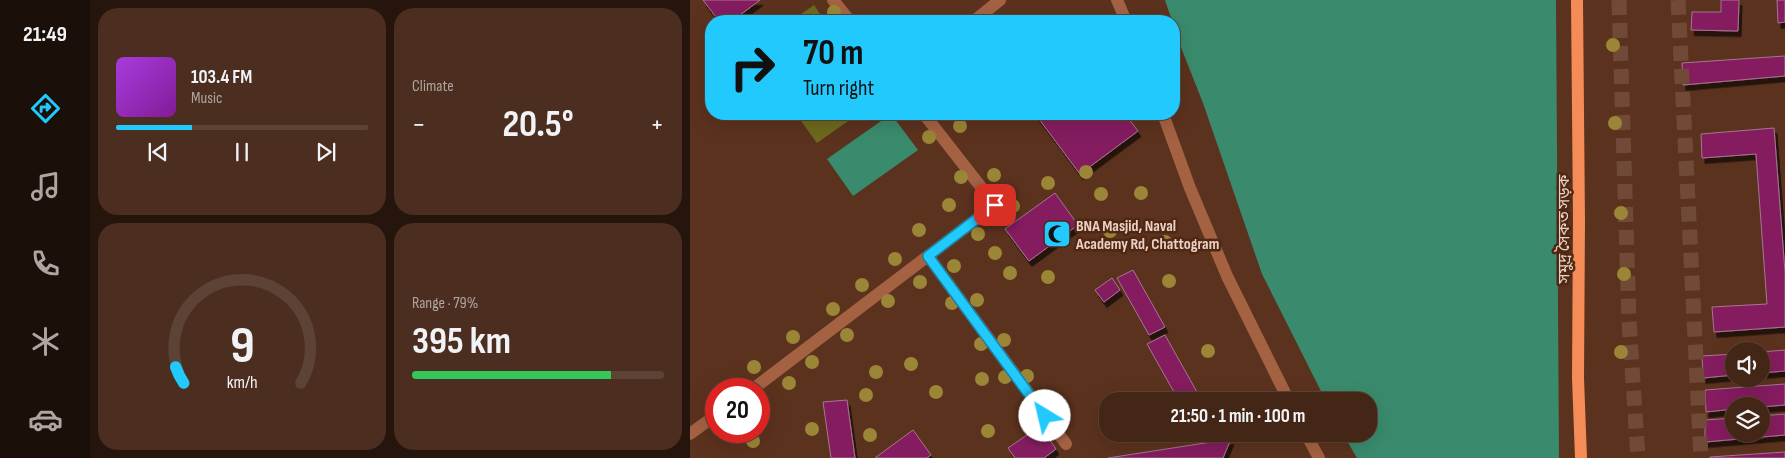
<!DOCTYPE html>
<meta charset="utf-8">
<style>
body{margin:0;font-family:"Sofia Sans Condensed","Noto Sans Bengali",sans-serif;background:#4b2e1f;color:#f1f3f6;height:100vh;display:flex;flex-direction:column;font-size:19px;white-space:nowrap}
*{box-sizing:border-box;margin:0}
p{font-size:16px;color:#afa5a1}
.icon{flex:none;width:28px;height:28px;fill:none;stroke:currentColor;stroke-width:2;stroke-linecap:round;stroke-linejoin:round}
.map{position:relative;flex:1;overflow:hidden}
.panel{display:flex;flex-direction:column;gap:8px;padding:8px;background:#25150c;width:600px}
.panel>*{flex:none}
.guide{position:absolute;left:15px;top:15px;width:475px;height:105px;border-radius:20px;box-shadow:0 5px 20px #0002,0 0 0 1px #5c4335;background:#21c9fd;color:#111;overflow:hidden}
.fabs{position:absolute;left:1035px;top:342px;display:grid;gap:10px}
.fabs a{display:grid;place-items:center;width:45px;height:45px;border-radius:50%;background:#442616;box-shadow:0 5px 20px #0002,0 0 0 1px #5c4335;font-size:25px}
.speed{position:absolute;left:15px;top:378px;display:flex;gap:10px;font-size:25px;font-weight:700;text-align:center}
.speed>*{display:grid;place-content:center;width:65px;height:65px;border-radius:50%;background:#442616;box-shadow:0 5px 20px #0002,0 0 0 1px #5c4335;line-height:1}
.speed .limit{border:8px solid #d22;background:#fff;color:#111}
.pin{position:absolute;display:grid;place-items:center;width:42px;height:42px;color:#fff;margin:-21px;border-radius:10px;box-shadow:0 2px 8px #0006}
.me{position:absolute;width:55px;margin:-28px;rotate:324deg;stroke-linejoin:round;filter:drop-shadow(0 0 4px #0008)}
.turn{display:flex;align-items:center;gap:18px;height:105px;padding:0 15px;font-size:22px}
.turn .icon{width:65px;height:65px;stroke-width:2.5}
.turn b{display:block;font-size:35px;line-height:42px}
.big{font-size:38px;font-weight:700;line-height:1.1}
.panel .card{flex:1;display:flex;flex-direction:column;justify-content:center;gap:8px;min-width:0;padding:0 18px;border-radius:20px;background:#4b2e1f}
.panel .dial{align-items:center;gap:0}
.dial svg{height:130px;overflow:visible;fill:none;stroke:#5c4335;stroke-width:7;stroke-linecap:round;text-anchor:middle}
.dial text{fill:#f1f3f6;stroke:none}
.song{display:flex;align-items:center;gap:15px}
.cover{width:60px;height:60px;border-radius:8px;background:linear-gradient(135deg,hsl(280 70% 55%),hsl(290 70% 35%))}
.played{height:5px;border-radius:2px;background:linear-gradient(90deg,#21c9fd 30%,#5c4335 30%)}
.keys{display:flex;justify-content:space-around;direction:ltr}
.heat{display:flex;justify-content:space-between;align-items:center;font-size:28px;direction:ltr}
.charge{height:8px;border-radius:4px;background:linear-gradient(90deg,#34c759 79%,#5c4335 0)}
.panel .tiles{flex:1;display:grid;gap:8px;grid-template-columns:repeat(2,1fr)}
.trip{position:absolute;left:409px;top:392px;width:278px;height:50px;border-radius:20px;background:#442616;box-shadow:0 5px 20px #0002,0 0 0 1px #5c4335;font-weight:700;line-height:50px;text-align:center}
main{display:flex;flex:1;min-height:0}
.tabs{display:flex;flex-direction:column;width:90px;justify-content:space-around;align-items:center;background:#1b0f09;color:#afa5a1}
.tabs .icon{width:35px;height:35px}
.tabs .active{color:#21c9fd}
.tabs b{font-size:22px;color:#f1f3f6}
.map>svg:first-child{display:block}
.green{fill:#6d691d}
.water{fill:#3a8b6d}
.building{fill:#851d60;stroke:#a5778f;filter:url(#shadow)}
.lines{fill:none;stroke-linecap:round;stroke-linejoin:round}
.highway-tunnel{stroke:#714a37;stroke-width:15;stroke-dasharray:15 8;stroke-linecap:butt}
.minor{stroke:#a46243;stroke-width:12}
.major{stroke:#f58b56;stroke-width:12}
.tree{fill:#9b8536}
.route-casing{stroke:#1583a4;stroke-width:12}
.route{stroke:#21c9fd;stroke-width:9}
.labels{text-anchor:middle;stroke-width:5;stroke-linejoin:round;paint-order:stroke}
.poi-label{font-size:16px;font-weight:bold;fill:#ebd1c5;stroke:#4f2713;text-anchor:start}
.street-label{font-size:16px;fill:#ebd1c5;stroke:#4f2713}
</style>
<main>
<nav class="tabs">
<b>21:49</b>
<svg class="icon active" aria-label="directions" viewBox="0 0 24 24"><path d="M12 3l9 9-9 9-9-9zM9 14v-3h6M13 9l2 2-2 2"/></svg>
<svg class="icon" aria-label="music" viewBox="0 0 24 24"><path d="M9 18V5l10-2v13"/><circle cx="6" cy="18" r="3"/><circle cx="16" cy="16" r="3"/></svg>
<svg class="icon" aria-label="phone" viewBox="0 0 24 24"><path d="M5 4h4l2 5-3 2q2 4 5 5l2-3 5 2v4C11 20 4 13 5 4z"/></svg>
<svg class="icon" aria-label="climate" viewBox="0 0 24 24"><path d="M12 3v18M4 7l16 10M4 17L20 7"/></svg>
<svg class="icon" aria-label="car" viewBox="0 0 24 24"><path d="M5 17H2v-5l4-1 3-4h7l3 4 3 1v5h-3M9 17h6M6 11h13"/><circle cx="7" cy="17" r="2"/><circle cx="17" cy="17" r="2"/></svg>
</nav>
<section class="panel">
<div class="tiles">
<div class="card">
<div class="song"><i class="cover"></i><div><b>103.4 FM</b><p>Music</p></div></div>
<div class="played"></div>
<div class="keys"><svg class="icon" aria-label="previous" viewBox="0 0 24 24"><path d="M18 5L8 12l10 7zM5 5v14"/></svg><svg class="icon" aria-label="pause" viewBox="0 0 24 24"><path d="M8 5v14M16 5v14"/></svg><svg class="icon" aria-label="next" viewBox="0 0 24 24"><path d="M6 5l10 7-10 7zM19 5v14"/></svg></div>
</div>
<div class="card"><p>Climate</p>
<div class="heat"><a>−</a><b class="big">20.5°</b><a>+</a></div>
</div>
<div class="card dial"><svg viewBox="0 0 100 80">
<path d="M14 69A42 42 0 1 1 86 69"/>
<path d="M14 69A42 42 0 0 1 9 59" stroke="#21c9fd"/>
<text x="50" y="56" font-size="32" font-weight="700">9</text>
<text x="50" y="72" font-size="11">km/h</text>
</svg></div>
<div class="card"><p>Range · 79%</p><b class="big">395 km</b><div class="charge"></div></div>
</div>
</section>
<div class="map">
<svg width="1095" height="458" viewBox="0 0 1095 458">
<defs>
<filter id="shadow"><feDropShadow dx="3" dy="5.5" stdDeviation="0" flood-color="#0009"/></filter>
</defs>
<rect width="100%" height="100%" fill="#5b321e"/>
<g class="green">
<polygon points="124,5 135,21 101,21"/>
<polygon points="106,114 168,114 127,143"/>
</g>
<g class="water">
<polygon points="475,0 866,0 869,458 667,458 653,434 678,434 678,401 636,401 572,274 513,103 492,50 484,26 484,21 482,21"/>
<polygon points="201,114 228,150 163,196 137,159"/>
</g>
<g class="building">
<polygon points="13,0 70,0 42,21 29,21"/>
<polygon points="1031,0 1049,0 1048,31 1001,30 1002,12 1031,12"/>
<polygon points="1087,0 1095,0 1095,22 1088,23"/>
<polygon points="395,15 398,21 377,21"/>
<polygon points="1095,56 1095,76 993,85 992,63"/>
<polygon points="347,114 435,114 448,131 390,174 346,115"/>
<polygon points="1084,128 1095,272 1095,327 1024,332 1022,307 1077,304 1066,154 1012,158 1011,134"/>
<polygon points="365,193 388,225 339,261 315,229"/>
<polygon points="443,270 475,327 459,335 427,278"/>
<polygon points="422,278 430,290 414,302 405,290"/>
<polygon points="475,335 512,401 489,401 457,344"/>
<polygon points="1095,350 1095,371 1071,373 1071,352"/>
<polygon points="1044,354 1044,375 1013,378 1012,356"/>
<polygon points="1095,384 1095,405 1071,407 1044,406 1044,409 1016,412 1015,390"/>
<polygon points="157,400 165,458 141,458 133,402"/>
<polygon points="1095,414 1095,435 1015,442 1015,420 1044,418 1044,434 1071,434 1071,416"/>
<polygon points="350,426 366,449 354,458 325,458 318,448"/>
<polygon points="223,430 241,455 237,458 185,458"/>
<polygon points="541,439 533,458 418,458"/>
<polygon points="1095,452 1095,458 1020,458 1020,457"/>
</g>
<g class="lines">
<g class="highway-tunnel">
<polyline points="929,0 939,321 948,458"/>
<polyline points="988,0 1011,458"/>
</g>
<g class="minor">
<polyline points="143,0 160,21"/>
<polyline points="427,0 436,21"/>
<polyline points="284,21 310,0"/>
<polyline points="473,114 500,188 537,276 599,401"/>
<polyline points="238,256 376,444"/>
<polyline points="63,389 305,205 234,114"/>
<polyline points="0,434 26,415"/>
<polyline points="616,434 629,458"/>
</g>
<polyline class="major" points="887,0 889,221 888,378 891,458"/>
</g>
<g class="tree">
<circle cx="144" cy="12" r="7"/>
<circle cx="923" cy="45" r="7"/>
<circle cx="925" cy="123" r="7"/>
<circle cx="270" cy="126" r="7"/>
<circle cx="239" cy="137" r="7"/>
<circle cx="396" cy="172" r="7"/>
<circle cx="304" cy="175" r="7"/>
<circle cx="271" cy="177" r="7"/>
<circle cx="358" cy="183" r="7"/>
<circle cx="451" cy="193" r="7"/>
<circle cx="411" cy="194" r="7"/>
<circle cx="259" cy="205" r="7"/>
<circle cx="323" cy="206" r="7"/>
<circle cx="931" cy="213" r="7"/>
<circle cx="229" cy="230" r="7"/>
<circle cx="420" cy="231" r="7"/>
<circle cx="288" cy="234" r="7"/>
<circle cx="475" cy="242" r="7"/>
<circle cx="305" cy="253" r="7"/>
<circle cx="205" cy="259" r="7"/>
<circle cx="264" cy="266" r="7"/>
<circle cx="320" cy="273" r="7"/>
<circle cx="934" cy="274" r="7"/>
<circle cx="358" cy="277" r="7"/>
<circle cx="479" cy="281" r="7"/>
<circle cx="230" cy="282" r="7"/>
<circle cx="172" cy="285" r="7"/>
<circle cx="287" cy="300" r="7"/>
<circle cx="198" cy="301" r="7"/>
<circle cx="262" cy="303" r="7"/>
<circle cx="143" cy="309" r="7"/>
<circle cx="157" cy="335" r="7"/>
<circle cx="103" cy="337" r="7"/>
<circle cx="314" cy="340" r="7"/>
<circle cx="291" cy="344" r="7"/>
<circle cx="518" cy="351" r="7"/>
<circle cx="931" cy="352" r="7"/>
<circle cx="122" cy="362" r="7"/>
<circle cx="221" cy="364" r="7"/>
<circle cx="64" cy="367" r="7"/>
<circle cx="186" cy="372" r="7"/>
<circle cx="337" cy="376" r="7"/>
<circle cx="315" cy="377" r="7"/>
<circle cx="292" cy="379" r="7"/>
<circle cx="99" cy="383" r="7"/>
<circle cx="246" cy="392" r="7"/>
<circle cx="176" cy="395" r="7"/>
<circle cx="362" cy="410" r="7"/>
<circle cx="341" cy="414" r="7"/>
<circle cx="122" cy="429" r="7"/>
<circle cx="298" cy="431" r="7"/>
<circle cx="180" cy="435" r="7"/>
<circle cx="63" cy="441" r="7"/>
</g>
<g class="lines">
<g class="route-casing">
<polyline id="route" points="305,205 238,256 355,416"/>
</g>
<use href="#route" class="route"/>
</g>
<defs>
<g id="mosque-square" transform="scale(1.4375)"><rect x="-9" y="-9" width="18" height="18" rx="4" fill="#21c9fd" stroke="#4f2713"/><path d="M3.5-4.9A6 6 0 1 0 3.5 4.9A5 5 0 1 1 3.5-4.9Z" fill="#111"/></g>
</defs>
<g fill-rule="evenodd">
<use href="#mosque-square" x="367" y="234"/>
</g>
<g class="labels">
<g class="poi-label">
<text x="386" y="231">BNA Masjid, Naval<tspan x="386" dy="18">Academy Rd, Chattogram</tspan></text>
</g>
<g class="street-label">
<text transform="translate(873 229) rotate(-90)" y="6">সমুদ্র সৈকত সড়ক</text>
</g>
</g>
</svg>
<div class="fabs">
<a><svg class="icon" aria-label="sound" viewBox="0 0 24 24"><path d="M4 9h4l5-4v14l-5-4H4zM17 9q2 3 0 6"/></svg></a>
<a><svg class="icon" aria-label="layers" viewBox="0 0 24 24"><path d="M12 4l9 5-9 5-9-5zM3 14l9 5 9-5"/></svg></a>
</div>
<div class="speed"><div class="limit">20</div></div>
<div class="pin" style="left:305px;top:205px;background:#d93025"><svg class="icon" aria-label="arrive" viewBox="0 0 24 24"><path d="M6 21V4h12l-3 4 3 4H6"/></svg></div>
<svg class="me" style="left:355px;top:416px" viewBox="-20 -20 40 40"><circle r="19" fill="#fff"/><path d="M0-13L10 11 0 6-10 11z" fill="#21c9fd"/></svg>
<div class="trip">21:50 · 1 min · 100 m</div>
<div class="guide">
<div class="turn"><svg class="icon" aria-label="right" viewBox="0 0 24 24"><path d="M7 20v-9h11M14 6l5 5-5 5"/></svg><div><b>70 m</b>Turn right</div></div>
</div>
</div>
</main>
